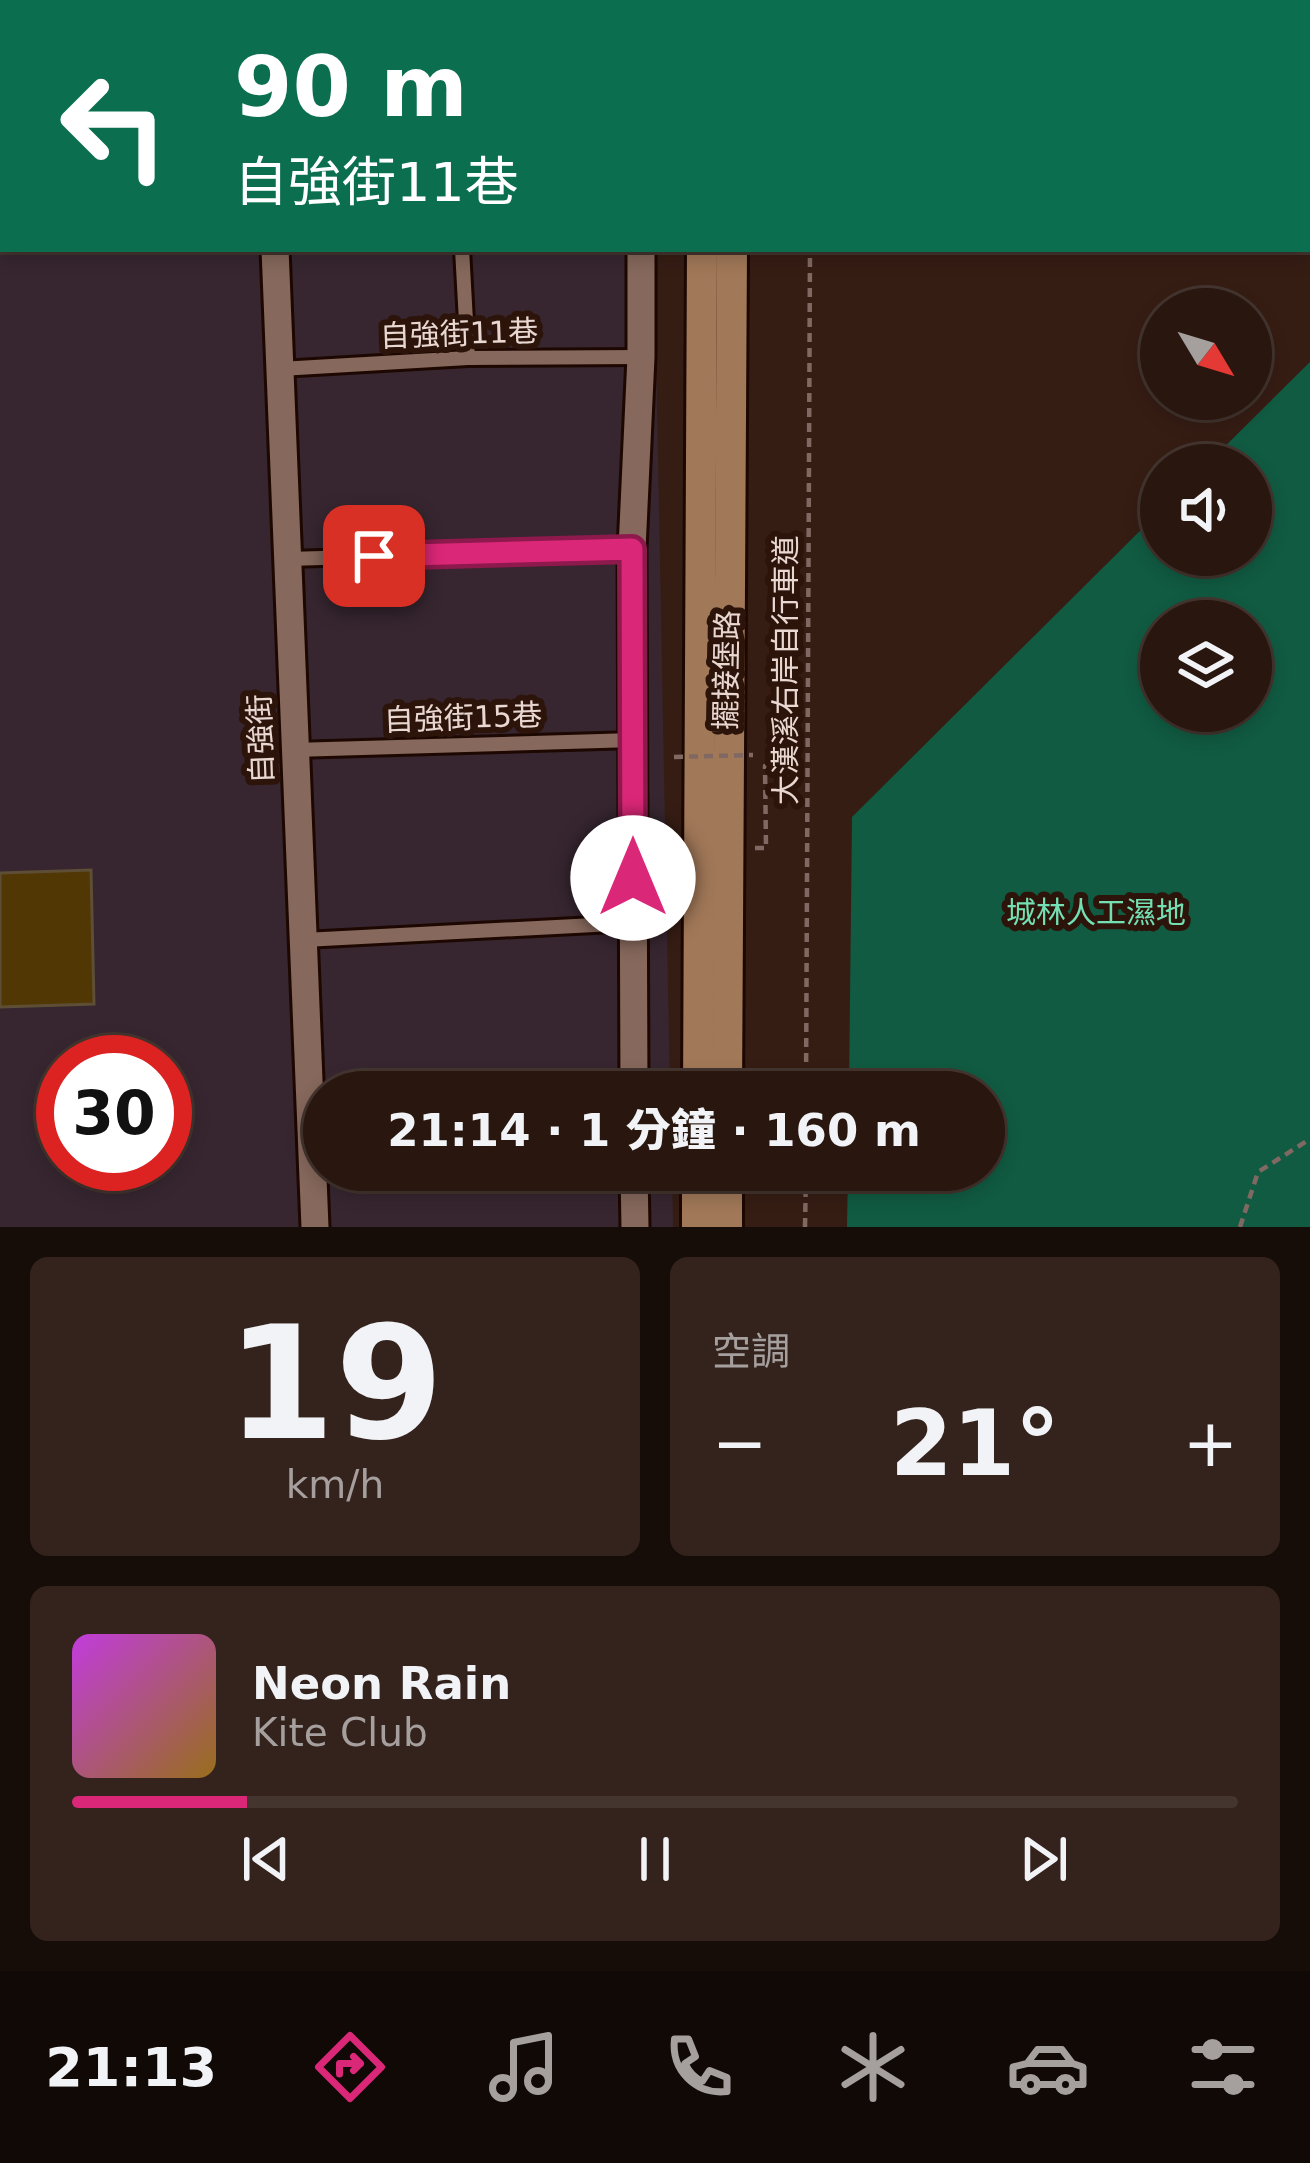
<!DOCTYPE html>
<html lang="zh-TW">
<meta charset="utf-8">
<style>
body{margin:0;font-family:"DejaVu Sans","Noto Sans TC",sans-serif;background:#34231d;color:#f1f3f6;height:100vh;display:flex;flex-direction:column;font-size:45px;white-space:nowrap}
*{box-sizing:border-box;margin:0}
p{font-size:39px;color:#a59f9e}
.icon{flex:none;width:66px;height:66px;fill:none;stroke:currentColor;stroke-width:2;stroke-linecap:round;stroke-linejoin:round}
.map{position:relative;height:1227px;overflow:hidden}
.drawer{display:flex;flex-direction:column;gap:30px;padding:30px;background:#160c08;flex:1}
.drawer>*{flex:none}
.guide{position:absolute;left:0px;top:0px;width:1311px;height:252px;box-shadow:0 6px 18px #0003,0 0 0 3px #44352f;background:#0b6e4f;color:#fff;overflow:hidden}
.needle{width:78px;rotate:128deg}
.controls{position:absolute;left:1140px;top:288px;display:grid;gap:24px}
.controls a{display:grid;place-items:center;width:132px;height:132px;border-radius:50%;background:#28160f;box-shadow:0 6px 18px #0003,0 0 0 3px #44352f;font-size:60px}
.speed{position:absolute;left:36px;top:1035px;display:flex;gap:24px;font-size:60px;font-weight:700;text-align:center}
.speed>*{display:grid;place-content:center;width:156px;height:156px;border-radius:50%;background:#28160f;box-shadow:0 6px 18px #0003,0 0 0 3px #44352f;line-height:1}
.speed .limit{border:18px solid #d22;background:#fff;color:#111}
.pin{position:absolute;display:grid;place-items:center;width:102px;height:102px;color:#fff;margin:-51px;border-radius:24px;box-shadow:0 6px 18px #0006}
.me{position:absolute;width:132px;margin:-66px;rotate:0deg;stroke-linejoin:round;filter:drop-shadow(0 0 9px #0008)}
.turn{display:flex;align-items:center;gap:42px;height:252px;padding:0 36px;font-size:54px}
.turn .icon{width:156px;height:156px;stroke-width:2.5}
.turn b{display:block;font-size:84px;line-height:102px}
.big{font-size:90px;font-weight:800;line-height:1.1}
.drawer .tile{flex:1;display:flex;flex-direction:column;justify-content:center;gap:18px;min-width:0;padding:0 42px;border-radius:18px;background:#34231d}
.drawer .dial{align-items:center;gap:0}
.dial b{font-size:156px;line-height:1}
.song{display:flex;align-items:center;gap:36px}
.cover{width:144px;height:144px;border-radius:18px;background:linear-gradient(135deg,hsl(290 70% 55%),hsl(40 70% 35%))}
.played{height:12px;border-radius:6px;background:linear-gradient(90deg,#db2777 15%,#44352f 15%)}
.keys{display:flex;justify-content:space-around;direction:ltr}
.heat{display:flex;justify-content:space-between;align-items:center;font-size:66px;direction:ltr}
.drawer .tiles{flex:1;display:grid;gap:30px;grid-template-columns:1fr 1fr}
.tile:last-child{grid-column:span 2}
.trip{position:absolute;left:303px;top:1071px;width:702px;height:120px;border-radius:60px;background:#28160f;box-shadow:0 6px 18px #0003,0 0 0 3px #44352f;font-weight:800;line-height:120px;text-align:center}
.dock{display:flex;height:192px;justify-content:space-around;align-items:center;background:#100906;color:#a59f9e}
.dock .icon{width:84px;height:84px}
.dock .current{color:#db2777}
.dock b{font-size:54px;color:#f1f3f6}
.map>svg:first-child{display:block}
.industrial{fill:#372630;fill-rule:evenodd}
.green{fill:#115b42;fill-rule:evenodd}
.building{fill:#503704;stroke:#5d4e35;stroke-width:3}
.lines{fill:none;stroke-linecap:round;stroke-linejoin:round}
.lane-casing{stroke:#1d0701;stroke-width:20}
.street-casing{stroke:#1d0701;stroke-width:33}
.secondary-casing{stroke:#1d0701;stroke-width:36}
.path{stroke:#806962;stroke-width:4.5;stroke-dasharray:9 6;stroke-linecap:butt}
.lane{stroke:#86685c;stroke-width:14}
.street{stroke:#86685c;stroke-width:27}
.secondary{stroke:#a17858;stroke-width:30}
.path-bridge{stroke:#806962;stroke-width:4.5;stroke-dasharray:9 6;stroke-linecap:butt}
.route-casing{stroke:#8e194d;stroke-width:30}
.route{stroke:#db2777;stroke-width:21}
.labels{text-anchor:middle;stroke-width:12;stroke-linejoin:round;paint-order:stroke}
.street-label{font-size:30px;fill:#e9d7d1;stroke:#2c140a}
.park-label{font-size:30px;fill:#74dfb3;stroke:#2c140a}
</style>
<div class="map">
<svg width="1310" height="1227" viewBox="0 0 1310 1227">
<rect width="100%" height="100%" fill="#361d14"/>
<path class="industrial" d="M0 0H649L3 3V249H654L670 1092H324V1170H672L673 1227H0ZM63 1062H165V1164H63Z"/>
<path class="green" d="M1310 362V1227H847L848 1170H984V1092H849L852 817 1161 510V555H1251V465H1206ZM1161 621H1251V711H1161Z"/>
<polygon class="building" points="91,870 94,1004 0,1007 0,873"/>
<g class="lines">
<g class="lane-casing">
<g id="lane">
<polyline points="447,0 447,3"/>
<polyline points="462,249 468,358"/>
<polyline points="280,369 468,358 641,357"/>
<polyline points="288,559 632,549"/>
<polyline points="293,750 634,740"/>
<polyline points="304,940 633,923"/>
</g>
</g>
<g class="street-casing">
<g id="street">
<polyline points="266,0 266,3"/>
<polyline points="655,3 655,0"/>
<polyline points="275,249 315,1227"/>
<polyline points="634,1092 632,549 641,357 641,249"/>
<polyline points="634,1170 635,1227"/>
</g>
</g>
<g class="secondary-casing">
<g id="secondary">
<polyline points="712,3 712,0"/>
<polyline points="739,3 739,0"/>
<polyline points="698,1092 702,249"/>
<polyline points="727,1092 732,249"/>
<polyline points="727,1170 727,1227"/>
<polyline points="697,1227 697,1170"/>
</g>
</g>
<g class="path">
<polyline points="816,3 816,0"/>
<polyline points="755,848 766,848 765,766 807,765"/>
<polyline points="806,1092 810,249"/>
<polyline points="805,1227 806,1170"/>
<polyline points="1240,1227 1258,1172 1310,1139"/>
</g>
<use href="#lane" class="lane"/>
<use href="#street" class="street"/>
<use href="#secondary" class="secondary"/>
<polyline class="path-bridge" points="674,757 753,755"/>
</g>
<g class="lines">
<g class="route-casing">
<polyline id="route" points="374,556 632,549 633,878"/>
</g>
<use href="#route" class="route"/>
</g>
<g class="labels">
<g class="street-label">
<text transform="translate(459 334) rotate(-2)" y="10">自強街11巷</text>
<text transform="translate(727 670) rotate(-89)" y="10">擺接堡路</text>
<text transform="translate(786 670) rotate(-90)" y="10">大漢溪右岸自行車道</text>
<text transform="translate(463 718) rotate(-2)" y="10">自強街15巷</text>
<text transform="translate(261 739) rotate(-92)" y="10">自強街</text>
</g>
<g class="park-label">
<text x="1096" y="923">城林人工濕地</text>
</g>
</g>
</svg>
<div class="controls">
<a><svg class="needle" viewBox="-14 -14 28 28"><path d="M0-13l5 13h-10z" fill="#e53935"/><path d="M0 13l5-13h-10z" fill="#a59f9e"/></svg></a>
<a><svg class="icon" aria-label="sound" viewBox="0 0 24 24"><path d="M4 9h4l5-4v14l-5-4H4zM17 9q2 3 0 6"/></svg></a>
<a><svg class="icon" aria-label="layers" viewBox="0 0 24 24"><path d="M12 4l9 5-9 5-9-5zM3 14l9 5 9-5"/></svg></a>
</div>
<div class="speed"><div class="limit">30</div></div>
<div class="pin" style="left:374px;top:556px;background:#d93025"><svg class="icon" aria-label="arrive" viewBox="0 0 24 24"><path d="M6 21V4h12l-3 4 3 4H6"/></svg></div>
<svg class="me" style="left:633px;top:878px" viewBox="-20 -20 40 40"><circle r="19" fill="#fff"/><path d="M0-13L10 11 0 6-10 11z" fill="#db2777"/></svg>
<div class="trip">21:14 · 1 分鐘 · 160 m</div>
<div class="guide">
<div class="turn"><svg class="icon" aria-label="left" viewBox="0 0 24 24"><path d="M17 20v-9H6M10 6l-5 5 5 5"/></svg><div><b>90 m</b>自強街11巷</div></div>
</div>
</div>
<section class="drawer">
<div class="tiles">
<div class="tile dial"><b>19</b><p>km/h</p></div>
<div class="tile"><p>空調</p>
<div class="heat"><a>−</a><b class="big">21°</b><a>+</a></div>
</div>
<div class="tile">
<div class="song"><i class="cover"></i><div><b>Neon Rain</b><p>Kite Club</p></div></div>
<div class="played"></div>
<div class="keys"><svg class="icon" aria-label="previous" viewBox="0 0 24 24"><path d="M18 5L8 12l10 7zM5 5v14"/></svg><svg class="icon" aria-label="pause" viewBox="0 0 24 24"><path d="M8 5v14M16 5v14"/></svg><svg class="icon" aria-label="next" viewBox="0 0 24 24"><path d="M6 5l10 7-10 7zM19 5v14"/></svg></div>
</div>
</div>
</section>
<nav class="dock">
<b>21:13</b>
<svg class="icon current" aria-label="directions" viewBox="0 0 24 24"><path d="M12 3l9 9-9 9-9-9zM9 14v-3h6M13 9l2 2-2 2"/></svg>
<svg class="icon" aria-label="music" viewBox="0 0 24 24"><path d="M9 18V5l10-2v13"/><circle cx="6" cy="18" r="3"/><circle cx="16" cy="16" r="3"/></svg>
<svg class="icon" aria-label="phone" viewBox="0 0 24 24"><path d="M5 4h4l2 5-3 2q2 4 5 5l2-3 5 2v4C11 20 4 13 5 4z"/></svg>
<svg class="icon" aria-label="climate" viewBox="0 0 24 24"><path d="M12 3v18M4 7l16 10M4 17L20 7"/></svg>
<svg class="icon" aria-label="car" viewBox="0 0 24 24"><path d="M5 17H2v-5l4-1 3-4h7l3 4 3 1v5h-3M9 17h6M6 11h13"/><circle cx="7" cy="17" r="2"/><circle cx="17" cy="17" r="2"/></svg>
<svg class="icon" aria-label="filters" viewBox="0 0 24 24"><path d="M4 7h16M4 17h16"/><circle cx="9" cy="7" r="2"/><circle cx="15" cy="17" r="2"/></svg>
</nav>
